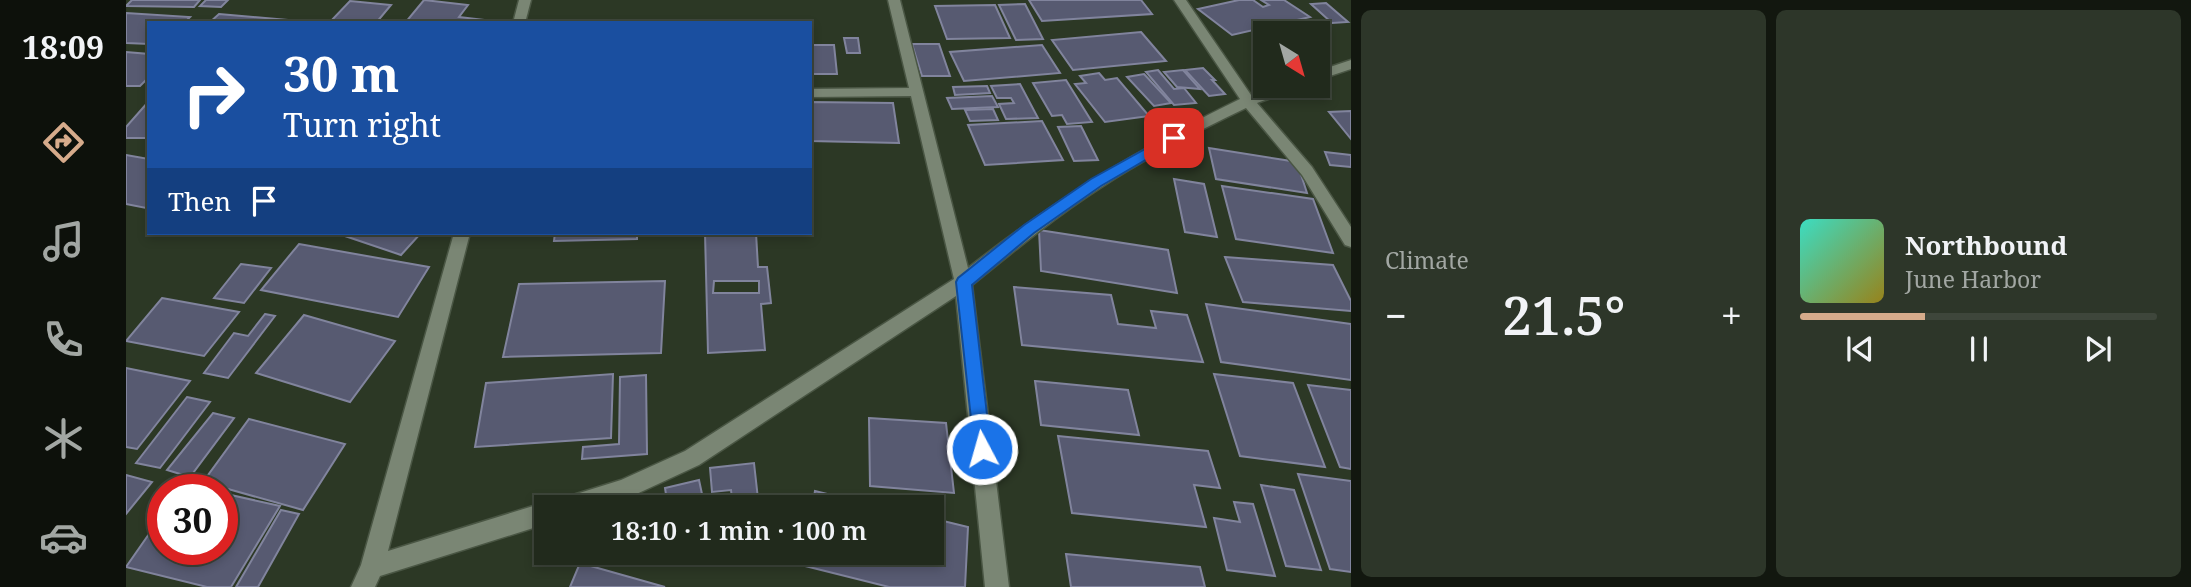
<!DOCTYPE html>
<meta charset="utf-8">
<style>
body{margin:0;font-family:"Noto Serif",serif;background:#2d3629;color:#f1f3f6;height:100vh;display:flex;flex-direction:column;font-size:26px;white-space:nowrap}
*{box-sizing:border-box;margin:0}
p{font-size:23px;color:#a2a7a3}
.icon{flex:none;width:38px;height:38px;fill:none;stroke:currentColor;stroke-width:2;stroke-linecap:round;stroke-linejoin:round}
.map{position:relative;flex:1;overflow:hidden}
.side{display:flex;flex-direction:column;gap:10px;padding:10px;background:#12170f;width:840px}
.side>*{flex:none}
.banner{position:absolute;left:21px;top:21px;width:665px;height:214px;border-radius:0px;box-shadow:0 4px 10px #0003,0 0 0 2px #3e463b;background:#1a4fa0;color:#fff;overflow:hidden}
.needle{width:46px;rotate:143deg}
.controls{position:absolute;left:1127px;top:21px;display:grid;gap:14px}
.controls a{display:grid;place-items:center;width:77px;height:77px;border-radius:0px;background:#212a1c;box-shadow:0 4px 10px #0003,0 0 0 2px #3e463b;font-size:35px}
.speed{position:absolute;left:21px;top:474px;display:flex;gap:14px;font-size:35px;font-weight:700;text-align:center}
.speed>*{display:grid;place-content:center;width:91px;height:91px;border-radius:50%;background:#212a1c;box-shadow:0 4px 10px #0003,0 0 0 2px #3e463b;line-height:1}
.speed .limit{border:10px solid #d22;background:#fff;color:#111}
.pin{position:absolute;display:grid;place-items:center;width:60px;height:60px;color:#fff;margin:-30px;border-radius:14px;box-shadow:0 4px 10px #0006}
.me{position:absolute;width:77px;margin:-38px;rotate:354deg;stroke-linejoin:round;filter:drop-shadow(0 0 5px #0008)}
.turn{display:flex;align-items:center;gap:24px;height:147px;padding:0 21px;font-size:32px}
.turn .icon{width:91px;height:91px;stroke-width:2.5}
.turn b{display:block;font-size:49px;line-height:60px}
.then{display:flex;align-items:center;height:66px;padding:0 21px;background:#0003;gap:14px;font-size:26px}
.big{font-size:52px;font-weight:600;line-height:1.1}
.side .widget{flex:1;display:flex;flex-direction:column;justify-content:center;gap:10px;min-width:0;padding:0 24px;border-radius:10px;background:#2d3629}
.song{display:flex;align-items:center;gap:21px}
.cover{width:84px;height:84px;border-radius:10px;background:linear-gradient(135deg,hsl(170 70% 55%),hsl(50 70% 35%))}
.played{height:7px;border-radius:4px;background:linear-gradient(90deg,#d6ab8b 35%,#3e463b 35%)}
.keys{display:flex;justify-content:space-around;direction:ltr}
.heat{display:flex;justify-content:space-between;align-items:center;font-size:38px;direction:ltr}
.side .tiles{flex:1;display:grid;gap:10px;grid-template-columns:repeat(2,1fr)}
.trip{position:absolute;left:408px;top:495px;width:410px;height:70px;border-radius:0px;background:#212a1c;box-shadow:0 4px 10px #0003,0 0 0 2px #3e463b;font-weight:600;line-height:70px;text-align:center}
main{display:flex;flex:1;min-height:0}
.tab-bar{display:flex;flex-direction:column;width:126px;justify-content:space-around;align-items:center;background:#0d110b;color:#a2a7a3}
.tab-bar .icon{width:49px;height:49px}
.tab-bar .active{color:#d6ab8b}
.tab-bar b{font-size:32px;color:#f1f3f6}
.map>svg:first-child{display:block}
.building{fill:#575a71;stroke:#81849d;stroke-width:2;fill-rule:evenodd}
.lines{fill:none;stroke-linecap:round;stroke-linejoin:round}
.minor-casing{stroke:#4a5644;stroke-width:3}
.minor{fill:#7a8674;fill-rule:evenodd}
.route{fill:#1a73e8;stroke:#114b97;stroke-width:2}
</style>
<main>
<nav class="tab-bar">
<b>18:09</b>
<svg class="icon active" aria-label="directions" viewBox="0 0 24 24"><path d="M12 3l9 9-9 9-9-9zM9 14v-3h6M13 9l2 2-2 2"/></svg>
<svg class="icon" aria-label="music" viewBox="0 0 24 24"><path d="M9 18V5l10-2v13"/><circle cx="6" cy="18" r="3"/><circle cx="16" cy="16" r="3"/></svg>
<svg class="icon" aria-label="phone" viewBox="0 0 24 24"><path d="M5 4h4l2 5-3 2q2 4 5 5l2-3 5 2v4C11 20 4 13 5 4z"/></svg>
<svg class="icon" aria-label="climate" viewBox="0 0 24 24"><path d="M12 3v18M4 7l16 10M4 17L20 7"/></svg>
<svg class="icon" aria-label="car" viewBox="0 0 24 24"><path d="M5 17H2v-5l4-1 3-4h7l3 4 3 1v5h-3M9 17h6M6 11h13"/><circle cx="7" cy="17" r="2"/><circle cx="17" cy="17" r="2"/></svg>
</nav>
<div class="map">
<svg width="1225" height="587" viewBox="0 0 1225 587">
<rect width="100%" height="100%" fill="#2c3825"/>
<g class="building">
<polygon points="6,0 74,0 68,7 0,6"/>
<polygon points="80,0 102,0 95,7 74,6"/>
<polygon points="298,0 342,5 333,17 367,21 365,23 279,23"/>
<polygon points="903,0 1015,0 1026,14 916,21"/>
<polygon points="1113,0 1127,0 1137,7 1143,5 1135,0 1158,0 1184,17 1106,35 1072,9"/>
<polygon points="224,1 265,5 250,23 203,23"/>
<polygon points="1200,3 1222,22 1206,23 1185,4"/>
<polygon points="899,4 917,39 890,40 873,5"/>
<polygon points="869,5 884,38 821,39 809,6"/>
<polygon points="0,13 64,17 58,23 23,23 23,44 0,43"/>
<polygon points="93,14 185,22 83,23"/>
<polygon points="1015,32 1040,61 947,70 926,40"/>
<polygon points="718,38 732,38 734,53 721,53"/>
<polygon points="786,44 813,44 824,76 796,76"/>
<polygon points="684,45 708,45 711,74 684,74"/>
<polygon points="916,45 934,73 838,81 824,52"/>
<polygon points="0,52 23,54 23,77 14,86 0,86"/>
<polygon points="1077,68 1089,80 1086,80 1099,94 1083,96 1059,70"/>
<polygon points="1032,70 1048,89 1058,88 1070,103 1048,105 1020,72"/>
<polygon points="1057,70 1074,89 1051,87 1038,72"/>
<polygon points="973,73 979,80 991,78 1023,116 979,122 949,84 960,83 954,76"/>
<polygon points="1018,74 1045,103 1028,106 1001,77"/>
<polygon points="940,80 966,122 941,124 936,115 926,116 907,83"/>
<polygon points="894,84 912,118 880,119 873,104 888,103 885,98 871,98 865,86"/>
<polygon points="861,86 864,93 829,95 827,87"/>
<polygon points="866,96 872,107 826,109 821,98"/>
<polygon points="23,101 23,138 0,138 0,127"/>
<polygon points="684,102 767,103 773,143 684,141"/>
<polygon points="867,109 872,120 844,121 839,110"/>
<polygon points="1225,111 1225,139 1203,112"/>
<polygon points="916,121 937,160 859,165 842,125"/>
<polygon points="955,126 972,160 948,161 932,127"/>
<polygon points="1083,148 1171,162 1181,193 1090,179"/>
<polygon points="1199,152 1225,155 1225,167 1204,165"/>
<polygon points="0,155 23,159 23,205 20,208 0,204"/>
<polygon points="1048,179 1078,184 1091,237 1059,232"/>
<polygon points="1096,186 1187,199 1207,253 1110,239"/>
<polygon points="913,230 1042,250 1051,293 915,271"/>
<polygon points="210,233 295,233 275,255"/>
<polygon points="429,233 511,233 511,239 428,241"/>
<path d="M579 233H630L632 267H641L645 303 635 304 639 350 582 353ZM588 281H633V293H587Z"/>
<polygon points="173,244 303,267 272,317 135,290"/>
<polygon points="1099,257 1207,265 1225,301 1225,311 1117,302"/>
<polygon points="115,264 145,268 118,303 88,298"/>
<polygon points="539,281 535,353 377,357 393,284"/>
<polygon points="888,287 985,295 992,324 1030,328 1025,311 1061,315 1077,362 896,345"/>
<polygon points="36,298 113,312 78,356 0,341"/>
<polygon points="1080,304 1225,324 1225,380 1095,362"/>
<polygon points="139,314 149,316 102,378 78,373 108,333 122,336"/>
<polygon points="178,315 269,341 224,402 130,373"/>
<polygon points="0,368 64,381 11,449 0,447"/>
<polygon points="487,374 485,438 349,447 360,383"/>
<polygon points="1088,374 1167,383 1199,467 1114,456"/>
<polygon points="520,375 521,454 456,459 457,447 493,444 494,377"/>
<polygon points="909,381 1002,390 1013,435 915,425"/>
<polygon points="1182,385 1225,390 1225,469 1214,467"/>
<polygon points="61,397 84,402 34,468 10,463"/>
<polygon points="87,413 108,418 64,477 41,470"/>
<polygon points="743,418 820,423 828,493 744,486"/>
<polygon points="123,419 219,444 177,510 77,482"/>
<polygon points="932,436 1082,451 1094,488 1068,485 1080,527 946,513"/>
<polygon points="628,463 633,508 607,508 605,490 586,492 584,468"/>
<polygon points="1172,474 1225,481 1225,572 1204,569"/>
<polygon points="0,475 26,482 0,514"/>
<polygon points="573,480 579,508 542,508 539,488"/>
<polygon points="1135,485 1168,490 1195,570 1160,566"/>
<polygon points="689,491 758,508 686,508"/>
<polygon points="96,493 154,506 105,587 81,587 0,567 37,514 37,550 96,550"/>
<polygon points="1108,502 1127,504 1149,576 1101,570 1088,518 1114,522"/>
<polygon points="155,510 173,514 132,587 110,587"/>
<polygon points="805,518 842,527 839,587 763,587 675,565 677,553 805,553"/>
<polygon points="485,553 531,553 530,564 484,563"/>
<polygon points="940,554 1074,567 1079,587 945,587"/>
<polygon points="454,563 539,587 444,587"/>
</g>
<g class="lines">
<g class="minor-casing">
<g id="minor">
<polygon points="393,0 405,0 399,23 387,23"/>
<path d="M762 0H774L842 268C930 199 1014 148 1114 99L1048 0H1060L1125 95 1152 86H1172L1170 89 1131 103 1186 167 1225 227V247L1219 245 1176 175 1120 108C1070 132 1021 157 974 188 929 217 888 251 846 285L883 587H859L830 296 573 465 504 497 474 508H420V524L254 576 249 587H225L235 565 328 233H344L262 551 420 502 428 507 431 500 495 480 559 451 828 279 785 96 684 97V89L783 88Z"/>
<polygon points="1225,60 1225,69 1192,80 1192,71"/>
</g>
</g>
<use href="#minor" class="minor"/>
</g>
<polygon class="route" points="1048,133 1054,138 1052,141 975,186 908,233 846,285 865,449 862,455 856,457 849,455 830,282 832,278 898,225 965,179"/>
</svg>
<div class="controls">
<a><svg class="needle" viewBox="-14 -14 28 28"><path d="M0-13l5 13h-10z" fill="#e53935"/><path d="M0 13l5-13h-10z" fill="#a2a7a3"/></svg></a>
</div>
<div class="speed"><div class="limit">30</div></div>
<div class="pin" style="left:1048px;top:138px;background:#d93025"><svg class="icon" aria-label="arrive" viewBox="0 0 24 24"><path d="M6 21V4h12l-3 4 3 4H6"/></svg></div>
<svg class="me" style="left:856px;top:449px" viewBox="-20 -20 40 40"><circle r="17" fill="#1a73e8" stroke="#fff" stroke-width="3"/><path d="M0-11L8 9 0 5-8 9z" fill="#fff"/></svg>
<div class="trip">18:10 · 1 min · 100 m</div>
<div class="banner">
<div class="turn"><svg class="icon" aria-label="right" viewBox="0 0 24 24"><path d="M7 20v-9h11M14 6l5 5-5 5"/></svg><div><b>30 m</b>Turn right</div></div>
<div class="then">Then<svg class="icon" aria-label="arrive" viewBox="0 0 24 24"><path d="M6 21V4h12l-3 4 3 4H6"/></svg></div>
</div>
</div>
<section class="side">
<div class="tiles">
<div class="widget"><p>Climate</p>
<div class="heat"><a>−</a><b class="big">21.5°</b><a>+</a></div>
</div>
<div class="widget">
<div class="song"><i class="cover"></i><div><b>Northbound</b><p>June Harbor</p></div></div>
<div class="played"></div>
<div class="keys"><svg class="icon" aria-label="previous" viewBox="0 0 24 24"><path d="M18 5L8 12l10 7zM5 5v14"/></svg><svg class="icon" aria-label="pause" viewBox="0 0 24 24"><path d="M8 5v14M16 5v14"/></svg><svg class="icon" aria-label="next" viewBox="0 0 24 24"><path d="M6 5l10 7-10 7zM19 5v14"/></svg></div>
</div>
</div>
</section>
</main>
